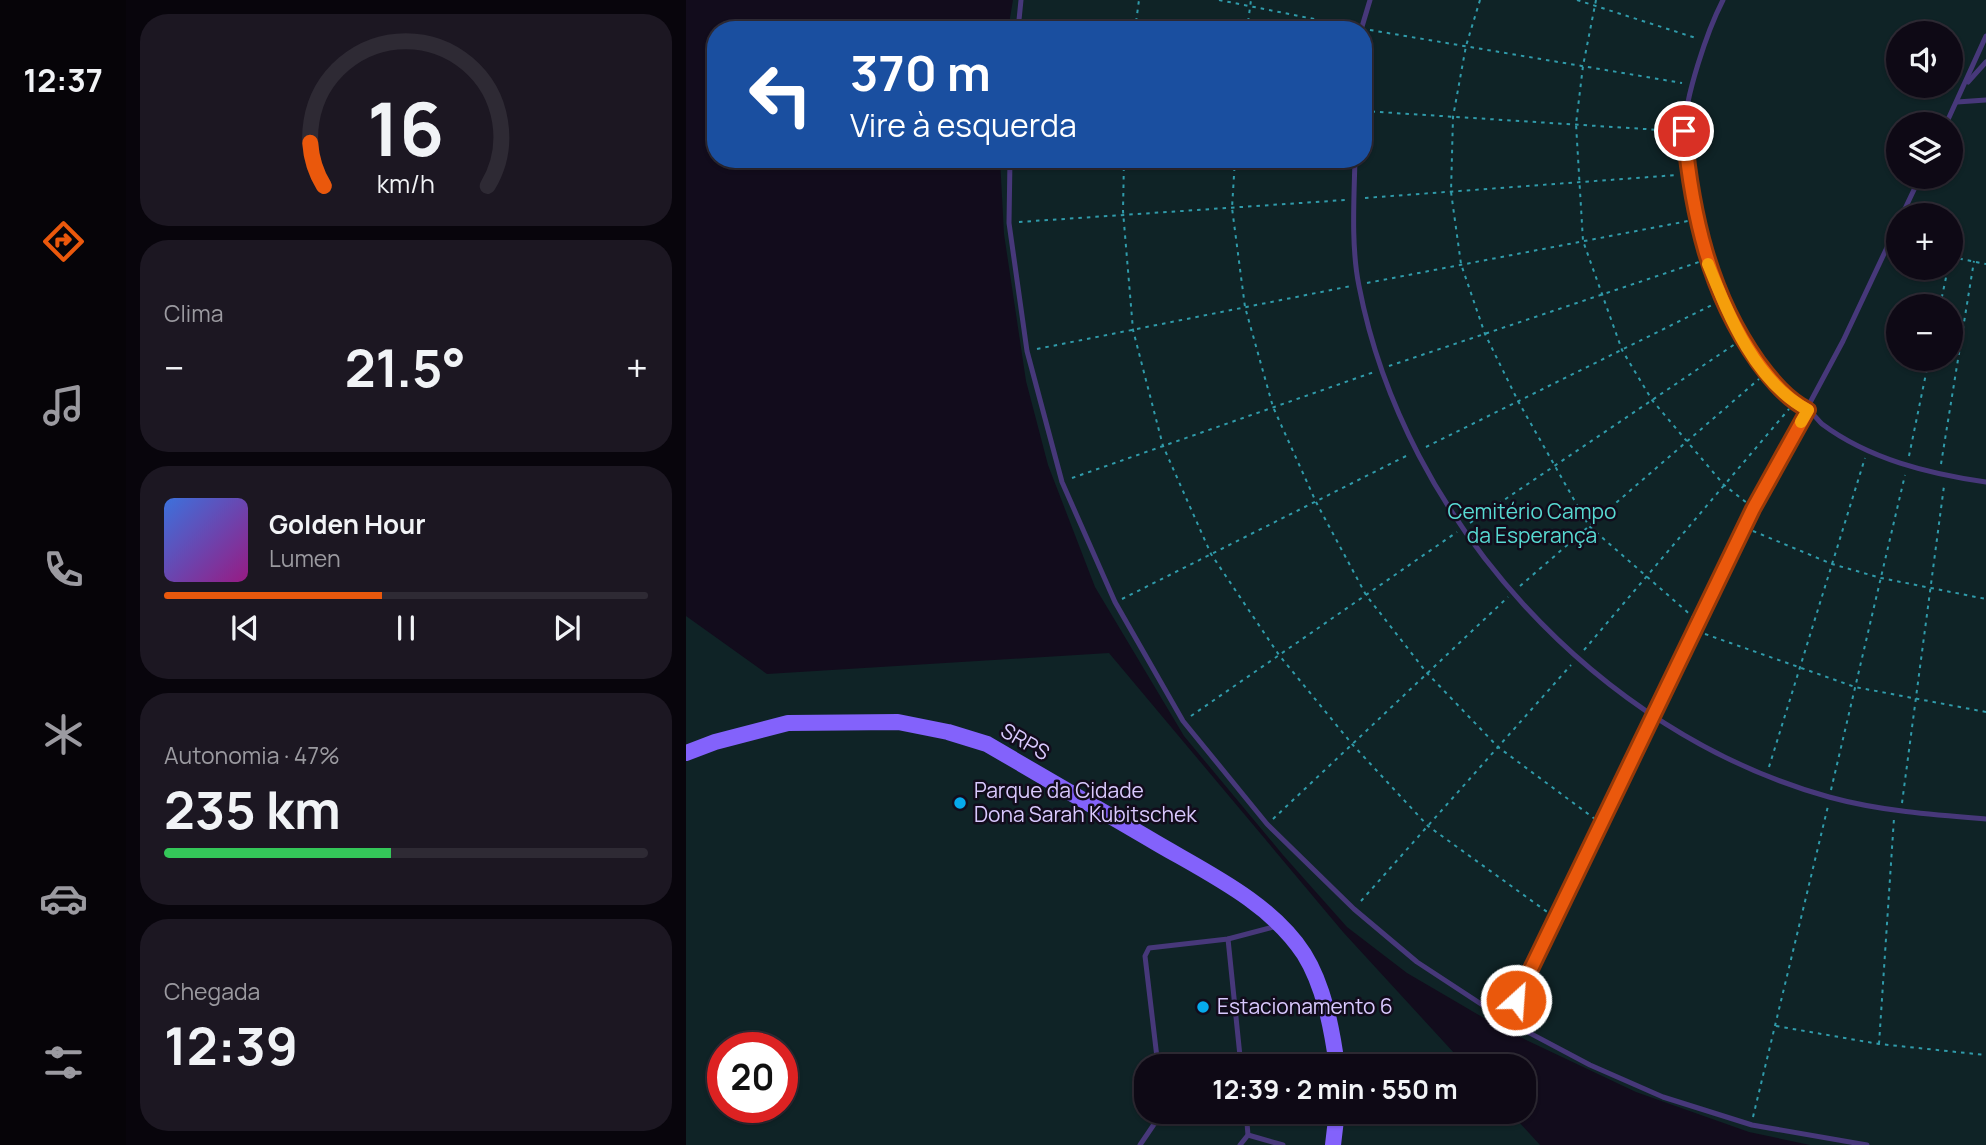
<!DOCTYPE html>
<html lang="pt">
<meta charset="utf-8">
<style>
body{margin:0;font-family:Manrope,sans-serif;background:#1c1722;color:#f1f3f6;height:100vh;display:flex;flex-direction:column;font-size:26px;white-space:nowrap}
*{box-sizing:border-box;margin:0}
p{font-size:23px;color:#9b9aa0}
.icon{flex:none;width:38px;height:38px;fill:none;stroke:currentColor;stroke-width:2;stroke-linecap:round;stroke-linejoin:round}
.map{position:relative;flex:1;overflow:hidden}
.side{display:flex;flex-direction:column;gap:14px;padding:14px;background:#08050c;width:560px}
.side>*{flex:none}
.top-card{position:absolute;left:21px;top:21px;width:665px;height:147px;border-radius:28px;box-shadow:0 2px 5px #0004,0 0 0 2px #2e2a34;background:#1a4fa0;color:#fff;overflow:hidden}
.controls{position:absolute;left:1200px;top:21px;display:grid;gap:14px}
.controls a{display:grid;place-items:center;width:77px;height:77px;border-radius:50%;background:#0e0915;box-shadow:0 2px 5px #0004,0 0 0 2px #2e2a34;font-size:35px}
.speed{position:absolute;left:21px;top:1032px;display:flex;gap:14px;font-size:35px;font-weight:700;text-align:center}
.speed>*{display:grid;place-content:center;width:91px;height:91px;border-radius:50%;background:#0e0915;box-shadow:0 2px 5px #0004,0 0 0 2px #2e2a34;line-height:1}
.speed .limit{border:10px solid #d22;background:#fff;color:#111}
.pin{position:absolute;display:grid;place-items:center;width:60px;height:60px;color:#fff;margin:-30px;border:4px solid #fff;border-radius:50%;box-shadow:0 2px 7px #0007}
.me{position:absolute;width:77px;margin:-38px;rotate:26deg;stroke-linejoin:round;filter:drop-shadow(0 0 5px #0008)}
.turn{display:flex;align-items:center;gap:24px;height:147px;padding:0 28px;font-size:32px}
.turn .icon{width:91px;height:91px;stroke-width:2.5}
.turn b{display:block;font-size:49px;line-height:60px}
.big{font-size:52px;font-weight:700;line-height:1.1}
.side .card{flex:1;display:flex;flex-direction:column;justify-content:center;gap:10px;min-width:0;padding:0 24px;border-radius:28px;background:#1c1722}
.side .dial{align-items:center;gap:0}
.dial svg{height:182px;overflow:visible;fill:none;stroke:#2e2a34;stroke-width:7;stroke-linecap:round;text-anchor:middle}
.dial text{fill:#f1f3f6;stroke:none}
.song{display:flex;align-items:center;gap:21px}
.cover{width:84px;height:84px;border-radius:10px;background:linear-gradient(135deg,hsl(220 70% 55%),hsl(310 70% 35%))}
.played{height:7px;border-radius:4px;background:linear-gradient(90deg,#ea580c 45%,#2e2a34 45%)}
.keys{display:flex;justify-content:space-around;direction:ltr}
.heat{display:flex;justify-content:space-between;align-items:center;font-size:38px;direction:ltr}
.charge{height:10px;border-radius:5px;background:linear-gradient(90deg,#34c759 47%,#2e2a34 0)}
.trip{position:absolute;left:448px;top:1054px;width:402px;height:70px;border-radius:28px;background:#0e0915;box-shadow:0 2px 5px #0004,0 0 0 2px #2e2a34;font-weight:700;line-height:70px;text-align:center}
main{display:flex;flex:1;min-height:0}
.tabs{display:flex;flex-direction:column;width:126px;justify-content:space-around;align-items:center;background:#060408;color:#9b9aa0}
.tabs .icon{width:49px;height:49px}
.tabs .current{color:#ea580c}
.tabs b{font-size:32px;color:#f1f3f6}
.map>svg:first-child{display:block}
.green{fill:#0f2326;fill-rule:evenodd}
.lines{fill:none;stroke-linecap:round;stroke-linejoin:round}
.path{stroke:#309baa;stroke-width:2;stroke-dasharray:3.5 5;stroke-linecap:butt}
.service{stroke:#47387a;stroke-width:5}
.secondary{stroke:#8362fb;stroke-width:16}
.route-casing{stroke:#983908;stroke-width:18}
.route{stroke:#ea580c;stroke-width:12}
.slow{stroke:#f59e0b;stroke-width:12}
.poi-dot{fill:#06aaec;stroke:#120c1c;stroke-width:2.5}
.labels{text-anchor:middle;stroke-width:5;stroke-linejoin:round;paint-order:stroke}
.park-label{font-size:21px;fill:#58dad2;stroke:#120c1c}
.street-label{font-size:21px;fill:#d9c9fe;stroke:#120c1c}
.poi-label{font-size:21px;fill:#d9c9fe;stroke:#120c1c;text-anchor:start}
</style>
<main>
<nav class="tabs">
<b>12:37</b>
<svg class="icon current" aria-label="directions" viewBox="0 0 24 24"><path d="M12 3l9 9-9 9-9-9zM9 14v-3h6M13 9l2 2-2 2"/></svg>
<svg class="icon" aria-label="music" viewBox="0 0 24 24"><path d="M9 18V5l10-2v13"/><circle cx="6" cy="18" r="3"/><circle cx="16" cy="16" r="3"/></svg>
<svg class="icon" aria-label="phone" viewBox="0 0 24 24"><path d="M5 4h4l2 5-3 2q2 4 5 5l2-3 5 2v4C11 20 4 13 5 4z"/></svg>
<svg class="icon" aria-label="climate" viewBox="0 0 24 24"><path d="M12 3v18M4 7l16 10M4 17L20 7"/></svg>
<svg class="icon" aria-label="car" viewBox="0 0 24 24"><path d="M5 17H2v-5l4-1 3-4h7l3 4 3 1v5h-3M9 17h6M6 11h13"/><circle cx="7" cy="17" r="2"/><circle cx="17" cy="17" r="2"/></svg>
<svg class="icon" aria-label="filters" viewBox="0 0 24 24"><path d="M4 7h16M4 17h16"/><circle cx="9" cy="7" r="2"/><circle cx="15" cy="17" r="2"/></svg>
</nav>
<section class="side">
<div class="card dial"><svg viewBox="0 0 100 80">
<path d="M14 69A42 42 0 1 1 86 69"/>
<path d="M14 69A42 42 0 0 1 8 50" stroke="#ea580c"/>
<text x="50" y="56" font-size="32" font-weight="700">16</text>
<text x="50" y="72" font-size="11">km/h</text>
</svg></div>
<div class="card"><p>Clima</p>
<div class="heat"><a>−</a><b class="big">21.5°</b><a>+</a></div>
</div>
<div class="card">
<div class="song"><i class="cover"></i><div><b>Golden Hour</b><p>Lumen</p></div></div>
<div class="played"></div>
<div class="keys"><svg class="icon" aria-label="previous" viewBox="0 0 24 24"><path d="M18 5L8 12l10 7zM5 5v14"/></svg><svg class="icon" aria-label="pause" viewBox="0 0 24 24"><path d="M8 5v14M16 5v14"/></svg><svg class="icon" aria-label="next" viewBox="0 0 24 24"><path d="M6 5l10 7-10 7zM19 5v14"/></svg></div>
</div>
<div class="card"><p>Autonomia · 47%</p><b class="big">235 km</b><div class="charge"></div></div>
<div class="card"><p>Chegada</p><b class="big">12:39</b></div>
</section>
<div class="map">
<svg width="1300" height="1145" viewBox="0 0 1300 1145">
<rect width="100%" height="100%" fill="#120c1c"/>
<g class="green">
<path d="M327 0H1300V1145H1124L1063 1132 950 1092 815 1028 721 973 661 927 597 855 498 736 409 587 362 465 340 381 318 234 314 159H677V30H322ZM1213 33H1265V86H1213ZM1213 124H1265V177H1213ZM1213 215H1265V268H1213ZM1213 306H1265V359H1213Z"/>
<path d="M0 616 81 674 423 653 657 932 780 1066H460V1111H823L854 1145H0ZM37 1048H96V1108H37Z"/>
</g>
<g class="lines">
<g class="path">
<polyline points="533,0 668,27"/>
<polyline points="794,0 780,46 767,117 765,192 775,264 799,334 832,401 903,526 1007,617"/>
<polyline points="891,0 1010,38"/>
<polyline points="910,0 897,66 890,124 897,241 936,350 966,400 1038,485 1061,503"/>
<polyline points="449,30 453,0"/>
<polyline points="561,30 565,0"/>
<polyline points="684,30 996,83"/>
<polyline points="677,111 990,131"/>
<polyline points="438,159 437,211 447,330 477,446 525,554 593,655 666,744 742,826 864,914"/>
<polyline points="549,159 546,208 559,307 587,407 630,502 680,595 741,673 812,747 909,819"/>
<polyline points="679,198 991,175"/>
<polyline points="333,222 659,200"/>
<polyline points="1265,257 1300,264"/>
<polyline points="681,283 1002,221"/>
<polyline points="1254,306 1262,268"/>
<polyline points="351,349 665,286"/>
<polyline points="703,366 1013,262"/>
<polyline points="740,447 1030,303"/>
<polyline points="1223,456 1243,359"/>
<polyline points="1255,464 1288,261"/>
<polyline points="386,478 688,372"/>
<polyline points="784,523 1049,344"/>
<polyline points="1067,531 1146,564 1195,578 1300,599"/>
<polyline points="834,586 1073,379"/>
<polyline points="436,599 722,455"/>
<polyline points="1019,634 1169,687 1300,712"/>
<polyline points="898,650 1103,409"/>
<polyline points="505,716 771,532"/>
<polyline points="1083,767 1179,458"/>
<polyline points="1145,790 1219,475"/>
<polyline points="1216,803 1258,486"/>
<polyline points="587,819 822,597"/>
<polyline points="675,901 885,665"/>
<polyline points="1090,1026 1193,1044 1300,1055"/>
<polyline points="1193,1044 1208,818"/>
<polyline points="1067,1117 1142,806"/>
</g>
<g class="service">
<path d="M1037 0C1021 31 999 97 998 132 996 214 1043 348 1107 402 1111 405 1116 406 1121 409 1127 413 1131 419 1136 424 1183 459 1243 474 1300 482"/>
<polyline points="332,30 335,0"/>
<polyline points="675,30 684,0"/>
<polyline points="1282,82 1300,62"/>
<polyline points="1271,102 1300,100"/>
<polyline points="1260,124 1300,36"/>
<polyline points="324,159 323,223 341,351 376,482 429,602 497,721 581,824 668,909 731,962 821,1021 904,1065 977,1097 1066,1125 1181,1145"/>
<path d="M669 159C668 199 665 247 673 286 718 520 912 733 1143 797 1194 811 1248 815 1300 819"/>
<polyline points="1216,215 1234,177"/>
<polyline points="542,939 555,1066"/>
<polyline points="821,1021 1067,509 1157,341 1213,222"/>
<polyline points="472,1066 459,956 463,948 542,939 591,926"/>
<polyline points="562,1135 597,1145"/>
<polyline points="454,1145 477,1111"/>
<polyline points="554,1145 562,1135 560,1111"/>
</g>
<g class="secondary">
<path d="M0 753 29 742 102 723 212 722 262 732 301 744C355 775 408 807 462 838 515 870 583 900 618 954 638 986 646 1029 651 1066"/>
<polyline points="647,1145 651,1111"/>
</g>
</g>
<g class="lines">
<g class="route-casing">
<path id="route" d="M830 1000 1067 509 1122 410C1101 399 1086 381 1072 362 1023 293 1006 214 998 131"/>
</g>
<use href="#route" class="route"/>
<path class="slow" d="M1022 264C1043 316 1069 382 1122 410L1115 422"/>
</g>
<g class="poi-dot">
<circle cx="274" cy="803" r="7"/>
<circle cx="517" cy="1007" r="7"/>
</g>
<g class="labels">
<g class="park-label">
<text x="846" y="519">Cemitério Campo<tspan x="846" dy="24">da Esperança</tspan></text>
</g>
<g class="street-label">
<text transform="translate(339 742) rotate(30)" y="7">SRPS</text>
</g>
<g class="poi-label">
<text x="288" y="798">Parque da Cidade<tspan x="288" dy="24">Dona Sarah Kubitschek</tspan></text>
<text x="531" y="1014">Estacionamento 6</text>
</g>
</g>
</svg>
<div class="controls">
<a><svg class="icon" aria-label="sound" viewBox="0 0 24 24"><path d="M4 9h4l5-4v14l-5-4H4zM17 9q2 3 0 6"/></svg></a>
<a><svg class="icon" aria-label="layers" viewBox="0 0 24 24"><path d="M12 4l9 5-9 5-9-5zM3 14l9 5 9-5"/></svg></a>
<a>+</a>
<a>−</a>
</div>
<div class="speed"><div class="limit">20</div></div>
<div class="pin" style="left:998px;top:131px;background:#d93025"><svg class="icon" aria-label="arrive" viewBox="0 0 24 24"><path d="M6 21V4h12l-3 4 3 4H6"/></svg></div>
<svg class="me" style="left:830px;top:1000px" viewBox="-20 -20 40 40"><circle r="17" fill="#ea580c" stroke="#fff" stroke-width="3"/><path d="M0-11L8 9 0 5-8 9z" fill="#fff"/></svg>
<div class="trip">12:39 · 2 min · 550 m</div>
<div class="top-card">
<div class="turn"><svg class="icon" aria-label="left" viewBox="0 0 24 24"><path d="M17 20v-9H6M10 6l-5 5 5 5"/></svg><div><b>370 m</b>Vire à esquerda</div></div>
</div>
</div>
</main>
